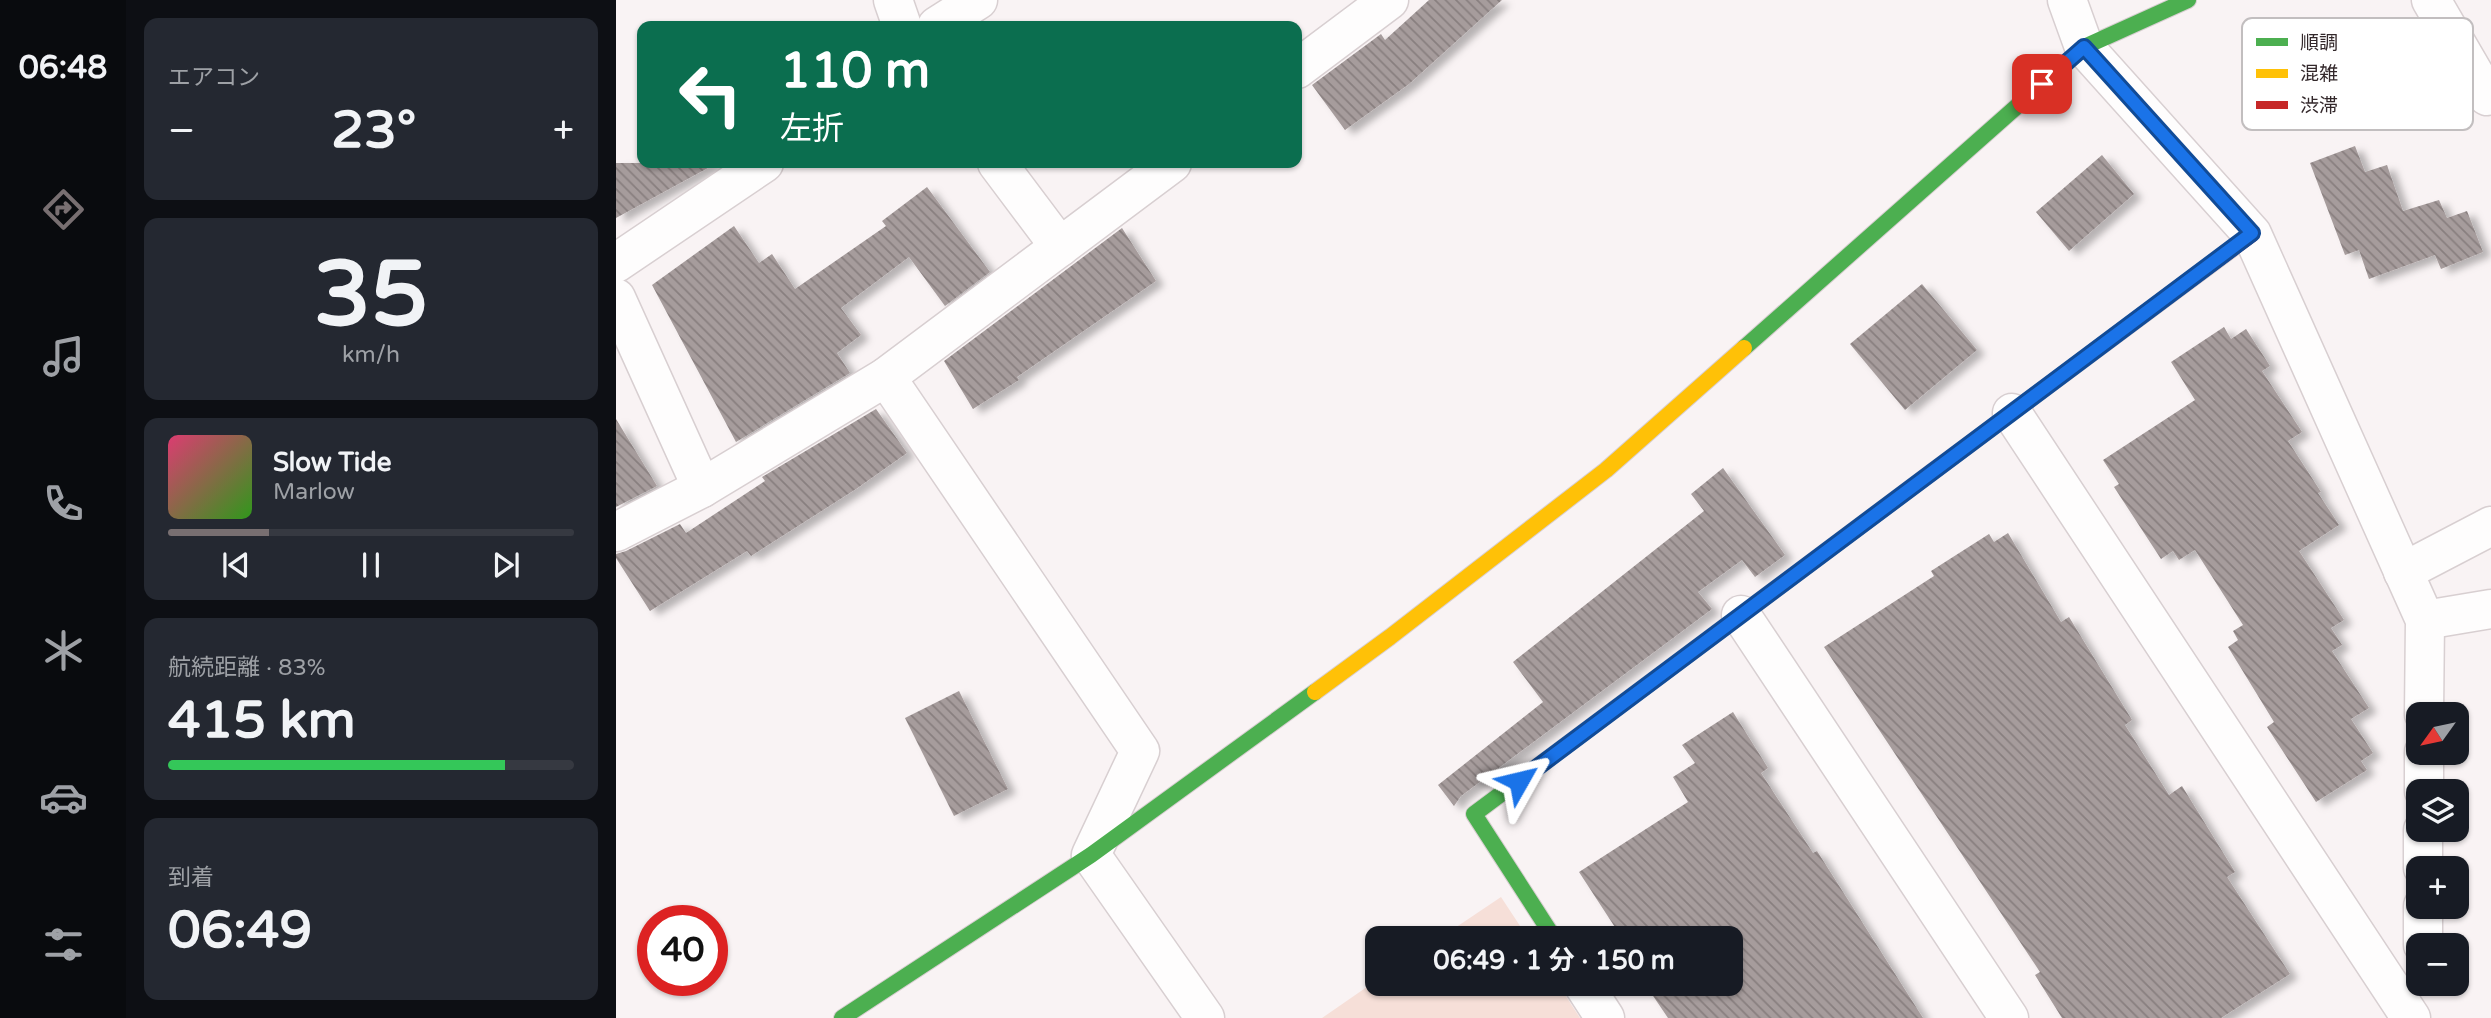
<!DOCTYPE html>
<html lang="ja">
<meta charset="utf-8">
<style>
body{margin:0;font-family:"Varela Round","Noto Sans JP",sans-serif;background:#242831;color:#f1f3f6;height:100vh;display:flex;flex-direction:column;font-size:26px;white-space:nowrap}
*{box-sizing:border-box;margin:0}
p{font-size:23px;color:#9ea1a6}
.icon{flex:none;width:38px;height:38px;fill:none;stroke:currentColor;stroke-width:2;stroke-linecap:round;stroke-linejoin:round}
.map{position:relative;flex:1;overflow:hidden}
.details{display:flex;flex-direction:column;gap:18px;padding:18px;background:#0d0f14;width:490px}
.details>*{flex:none}
.guide{position:absolute;left:21px;top:21px;width:665px;height:147px;border-radius:14px;box-shadow:0 2px 5px #0004;background:#0b6e4f;color:#fff;overflow:hidden}
.needle{width:46px;rotate:237deg}
.fabs{position:absolute;left:1790px;top:702px;display:grid;gap:14px}
.fabs a{display:grid;place-items:center;width:63px;height:63px;border-radius:14px;background:#171b24;box-shadow:0 2px 5px #0004;font-size:35px}
.speed{position:absolute;left:21px;top:905px;display:flex;gap:14px;font-size:35px;font-weight:700;text-align:center}
.speed>*{display:grid;place-content:center;width:91px;height:91px;border-radius:50%;background:#171b24;box-shadow:0 2px 5px #0004;line-height:1}
.speed .limit{border:10px solid #d22;background:#fff;color:#111}
.pin{position:absolute;display:grid;place-items:center;width:60px;height:60px;color:#fff;margin:-30px;border-radius:14px;box-shadow:0 4px 10px #0006}
.me{position:absolute;width:77px;margin:-38px;rotate:53deg;stroke-linejoin:round;filter:drop-shadow(0 0 5px #0008)}
.turn{display:flex;align-items:center;gap:24px;height:147px;padding:0 28px;font-size:32px}
.turn .icon{width:91px;height:91px;stroke-width:2.5}
.turn b{display:block;font-size:49px;line-height:60px}
.big{font-size:52px;font-weight:700;line-height:1.1}
.details .tile{flex:1;display:flex;flex-direction:column;justify-content:center;gap:10px;min-width:0;padding:0 24px;border-radius:14px;background:#242831}
.details .dial{align-items:center;gap:0}
.dial b{font-size:91px;line-height:1}
.song{display:flex;align-items:center;gap:21px}
.cover{width:84px;height:84px;border-radius:10px;background:linear-gradient(135deg,hsl(340 70% 55%),hsl(110 70% 35%))}
.played{height:7px;border-radius:4px;background:linear-gradient(90deg,#786f71 25%,#363941 25%)}
.keys{display:flex;justify-content:space-around;direction:ltr}
.heat{display:flex;justify-content:space-between;align-items:center;font-size:38px;direction:ltr}
.charge{height:10px;border-radius:5px;background:linear-gradient(90deg,#34c759 83%,#363941 0)}
.trip{position:absolute;left:749px;top:926px;width:378px;height:70px;border-radius:14px;background:#171b24;box-shadow:0 2px 5px #0004;font-weight:700;line-height:70px;text-align:center}
main{display:flex;flex:1;min-height:0}
.tab-bar{display:flex;flex-direction:column;width:126px;justify-content:space-around;align-items:center;background:#090b0e;color:#9ea1a6}
.tab-bar .icon{width:49px;height:49px}
.tab-bar .selected{color:#786f71}
.tab-bar b{font-size:32px;color:#f1f3f6}
.map>svg:first-child{display:block}
.green{fill:#f6dfd8}
.building{fill:url(#building-back-hatch);filter:url(#shadow)}
.lines{fill:none;stroke-linecap:round;stroke-linejoin:round}
.street-casing{stroke:#d8cfd1;stroke-width:41}
.fast-casing{stroke:#d8cfd1;stroke-width:18}
.slow-casing{stroke:#d8cfd1;stroke-width:18}
.jam-casing{stroke:#d8cfd1;stroke-width:18}
.street{stroke:#fefdfd;stroke-width:38}
.fast{stroke:#4caf50;stroke-width:16}
.slow{stroke:#ffc107;stroke-width:16}
.jam{stroke:#c62828;stroke-width:16}
.route-casing{stroke:#114b97;stroke-width:18}
.route{stroke:#1a73e8;stroke-width:12}
.key{fill:#fff;stroke:#c2bebf;stroke-width:2}
.key-label{font-size:19px;fill:#33282b}
</style>
<main>
<nav class="tab-bar">
<b>06:48</b>
<svg class="icon selected" aria-label="directions" viewBox="0 0 24 24"><path d="M12 3l9 9-9 9-9-9zM9 14v-3h6M13 9l2 2-2 2"/></svg>
<svg class="icon" aria-label="music" viewBox="0 0 24 24"><path d="M9 18V5l10-2v13"/><circle cx="6" cy="18" r="3"/><circle cx="16" cy="16" r="3"/></svg>
<svg class="icon" aria-label="phone" viewBox="0 0 24 24"><path d="M5 4h4l2 5-3 2q2 4 5 5l2-3 5 2v4C11 20 4 13 5 4z"/></svg>
<svg class="icon" aria-label="climate" viewBox="0 0 24 24"><path d="M12 3v18M4 7l16 10M4 17L20 7"/></svg>
<svg class="icon" aria-label="car" viewBox="0 0 24 24"><path d="M5 17H2v-5l4-1 3-4h7l3 4 3 1v5h-3M9 17h6M6 11h13"/><circle cx="7" cy="17" r="2"/><circle cx="17" cy="17" r="2"/></svg>
<svg class="icon" aria-label="filters" viewBox="0 0 24 24"><path d="M4 7h16M4 17h16"/><circle cx="9" cy="7" r="2"/><circle cx="15" cy="17" r="2"/></svg>
</nav>
<section class="details">
<div class="tile"><p>エアコン</p>
<div class="heat"><a>−</a><b class="big">23°</b><a>+</a></div>
</div>
<div class="tile dial"><b>35</b><p>km/h</p></div>
<div class="tile">
<div class="song"><i class="cover"></i><div><b>Slow Tide</b><p>Marlow</p></div></div>
<div class="played"></div>
<div class="keys"><svg class="icon" aria-label="previous" viewBox="0 0 24 24"><path d="M18 5L8 12l10 7zM5 5v14"/></svg><svg class="icon" aria-label="pause" viewBox="0 0 24 24"><path d="M8 5v14M16 5v14"/></svg><svg class="icon" aria-label="next" viewBox="0 0 24 24"><path d="M6 5l10 7-10 7zM19 5v14"/></svg></div>
</div>
<div class="tile"><p>航続距離 · 83%</p><b class="big">415 km</b><div class="charge"></div></div>
<div class="tile"><p>到着</p><b class="big">06:49</b></div>
</section>
<div class="map">
<svg width="1875" height="1018" viewBox="0 0 1875 1018">
<defs>
<pattern id="building-back-hatch" width="6" height="6" patternUnits="userSpaceOnUse" patternTransform="scale(1.75)"><rect width="6" height="6" fill="#a69c9c"/><path d="M-1 5l2 2M0 0l6 6M5-1l2 2" fill="none" stroke="#887f7f"/></pattern>
<filter id="shadow"><feDropShadow dx="8" dy="4.5" stdDeviation="3.5" flood-color="#0004"/></filter>
</defs>
<rect width="100%" height="100%" fill="#f9f3f4"/>
<g class="green">
<polygon points="885,897 912,938 824,938"/>
<polygon points="761,980 761,984 942,984 964,1018 706,1018"/>
</g>
<g class="building">
<polygon points="813,0 886,0 793,84 729,130 696,85 765,34 769,40"/>
<polygon points="1739,146 1749,172 1771,165 1787,211 1823,200 1831,218 1851,211 1867,252 1825,269 1819,255 1753,279 1743,250 1729,255 1694,163"/>
<polygon points="1486,155 1518,194 1453,251 1420,212"/>
<polygon points="0,163 101,163 0,218"/>
<polygon points="311,187 374,272 329,306 293,257 225,308 245,335 221,353 234,373 120,442 36,285 118,226 143,263 156,254 179,289 270,226 266,221"/>
<polygon points="506,228 540,281 401,377 403,380 357,409 328,361"/>
<polygon points="1306,284 1361,350 1289,410 1234,344"/>
<polygon points="1608,327 1615,339 1630,329 1654,366 1646,371 1686,432 1672,441 1705,492 1702,493 1723,525 1683,551 1728,620 1715,628 1726,645 1716,651 1753,708 1735,719 1757,753 1745,761 1751,770 1700,802 1651,727 1658,722 1612,647 1622,640 1617,631 1627,625 1579,550 1563,560 1557,551 1545,559 1498,487 1503,484 1487,460 1579,400 1555,362"/>
<polygon points="260,409 291,453 240,489 135,556 131,551 34,611 0,558 0,554 10,551 64,524 70,533 149,481 146,477"/>
<polygon points="0,419 41,486 0,507"/>
<polygon points="1107,468 1169,555 1139,577 1126,560 1082,592 1096,609 845,796 838,806 822,785 927,702 897,662 1088,511 1075,494"/>
<polygon points="1392,533 1445,622 1453,617 1516,720 1509,725 1553,795 1566,786 1619,872 1611,877 1674,974 1605,1018 1446,1018 1419,975 1424,972 1208,647 1318,576 1315,571 1373,534 1378,542"/>
<polygon points="343,691 392,789 338,816 289,718"/>
<polygon points="1117,712 1152,768 1145,773 1197,853 1201,851 1307,1018 1052,1018 1029,984 1115,984 1115,938 1006,938 963,872 1072,802 1057,777 1079,763 1066,745"/>
</g>
<g class="lines">
<g class="street-casing">
<g id="street">
<polyline points="277,0 286,26"/>
<polyline points="1451,0 1468,47 1636,234 1809,620 1808,714"/>
<polyline points="1815,0 1871,96 1875,94"/>
<polyline points="321,26 362,0"/>
<polyline points="681,69 773,0"/>
<polyline points="381,163 444,247"/>
<polyline points="0,263 148,163"/>
<polyline points="0,298 86,488"/>
<polyline points="270,377 524,751 475,855 589,1018"/>
<polyline points="1396,413 1795,1018"/>
<polyline points="0,532 86,488 270,377 556,163"/>
<polyline points="1787,572 1875,526"/>
<polyline points="1125,615 1393,1018"/>
<polyline points="1809,620 1875,609"/>
<polyline points="1808,791 1808,752"/>
<polyline points="1807,868 1807,830"/>
<polyline points="1807,945 1807,906"/>
<polyline points="967,984 989,1018"/>
</g>
</g>
<g class="fast-casing">
<g id="fast">
<polyline points="1128,348 1468,47 1572,0"/>
<polyline points="938,938 858,814 1102,632"/>
<polyline points="226,1018 475,855 699,692"/>
</g>
</g>
<g class="slow-casing">
<g id="slow">
<polyline points="1102,632 1316,472"/>
<polyline points="699,692 774,637 990,470 1128,348"/>
</g>
</g>
<g class="jam-casing">
<polyline id="jam" points="1316,472 1636,234"/>
</g>
<use href="#street" class="street"/>
<use href="#fast" class="fast"/>
<use href="#slow" class="slow"/>
<use href="#jam" class="jam"/>
</g>
<g class="lines">
<g class="route-casing">
<polyline id="route" points="903,781 1636,233 1468,47 1426,84"/>
</g>
<use href="#route" class="route"/>
</g>
<rect x="1626" y="18" width="231" height="112" rx="10" class="key"/>
<rect x="1640" y="38" width="32" height="8" fill="#4caf50"/>
<rect x="1640" y="69" width="32" height="9" fill="#ffc107"/>
<rect x="1640" y="101" width="32" height="8" fill="#c62828"/>
<g class="key-label">
<text x="1684" y="49">順調</text>
<text x="1684" y="80">混雑</text>
<text x="1684" y="112">渋滞</text>
</g>
</svg>
<div class="fabs">
<a><svg class="needle" viewBox="-14 -14 28 28"><path d="M0-13l5 13h-10z" fill="#e53935"/><path d="M0 13l5-13h-10z" fill="#9ea1a6"/></svg></a>
<a><svg class="icon" aria-label="layers" viewBox="0 0 24 24"><path d="M12 4l9 5-9 5-9-5zM3 14l9 5 9-5"/></svg></a>
<a>+</a>
<a>−</a>
</div>
<div class="speed"><div class="limit">40</div></div>
<div class="pin" style="left:1426px;top:84px;background:#d93025"><svg class="icon" aria-label="arrive" viewBox="0 0 24 24"><path d="M6 21V4h12l-3 4 3 4H6"/></svg></div>
<svg class="me" style="left:903px;top:781px" viewBox="-20 -20 40 40"><path d="M0-17L14 15 0 8-14 15z" fill="#1a73e8" stroke="#fff" stroke-width="4"/></svg>
<div class="trip">06:49 · 1 分 · 150 m</div>
<div class="guide">
<div class="turn"><svg class="icon" aria-label="left" viewBox="0 0 24 24"><path d="M17 20v-9H6M10 6l-5 5 5 5"/></svg><div><b>110 m</b>左折</div></div>
</div>
</div>
</main>
